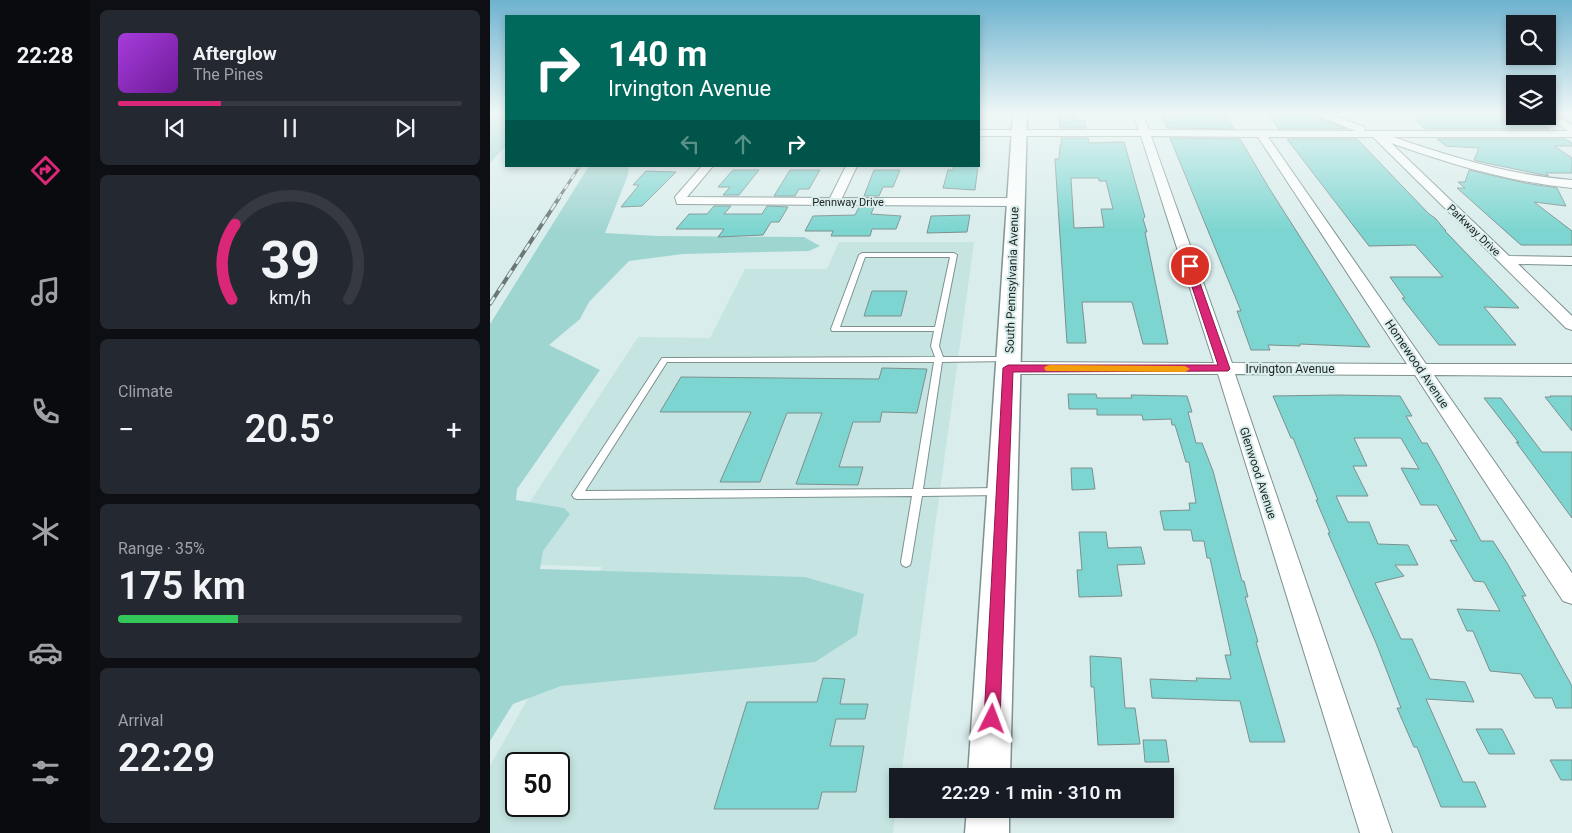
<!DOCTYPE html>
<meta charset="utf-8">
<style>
body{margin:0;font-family:Roboto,sans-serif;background:#242831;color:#f1f3f6;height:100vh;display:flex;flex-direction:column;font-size:19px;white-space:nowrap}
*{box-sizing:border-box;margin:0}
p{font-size:16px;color:#9ea1a6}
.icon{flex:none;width:28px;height:28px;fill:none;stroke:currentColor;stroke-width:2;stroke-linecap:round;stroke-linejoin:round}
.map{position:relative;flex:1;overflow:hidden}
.side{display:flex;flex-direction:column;gap:10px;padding:10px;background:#0d0f14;width:400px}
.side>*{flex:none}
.guide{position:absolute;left:15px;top:15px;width:475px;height:152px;border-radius:0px;box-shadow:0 2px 8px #0003;background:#00695c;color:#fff;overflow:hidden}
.fabs{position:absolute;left:1016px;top:15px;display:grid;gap:10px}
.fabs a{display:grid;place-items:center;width:50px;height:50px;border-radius:0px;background:#171b24;box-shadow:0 2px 8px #0003;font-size:25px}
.speed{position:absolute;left:15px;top:752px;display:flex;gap:10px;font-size:25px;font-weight:700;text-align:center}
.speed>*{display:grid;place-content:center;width:65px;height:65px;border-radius:50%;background:#171b24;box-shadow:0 2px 8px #0003;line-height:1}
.speed .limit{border:2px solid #111;border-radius:8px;background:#fff;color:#111}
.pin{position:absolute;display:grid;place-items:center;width:42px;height:42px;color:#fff;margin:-21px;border:2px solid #fff;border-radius:50%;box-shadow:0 1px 5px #0007}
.me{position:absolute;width:55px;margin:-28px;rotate:3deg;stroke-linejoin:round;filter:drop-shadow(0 0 4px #0008)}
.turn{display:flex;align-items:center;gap:18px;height:105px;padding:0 20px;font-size:22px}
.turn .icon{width:65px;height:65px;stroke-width:2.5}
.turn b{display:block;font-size:35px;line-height:42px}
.lanes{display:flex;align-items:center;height:48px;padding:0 20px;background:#0003;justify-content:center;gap:25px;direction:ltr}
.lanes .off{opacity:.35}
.big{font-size:38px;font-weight:600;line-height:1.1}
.side .widget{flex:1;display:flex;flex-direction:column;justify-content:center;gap:8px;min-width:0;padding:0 18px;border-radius:8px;background:#242831}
.side .dial{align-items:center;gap:0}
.dial svg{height:130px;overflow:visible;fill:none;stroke:#363941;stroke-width:7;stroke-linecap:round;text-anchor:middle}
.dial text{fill:#f1f3f6;stroke:none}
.song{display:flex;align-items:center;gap:15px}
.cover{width:60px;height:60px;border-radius:8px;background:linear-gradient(135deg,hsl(280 70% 55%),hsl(280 70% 35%))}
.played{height:5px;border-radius:2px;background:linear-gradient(90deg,#db2777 30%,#363941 30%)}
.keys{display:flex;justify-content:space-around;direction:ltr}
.heat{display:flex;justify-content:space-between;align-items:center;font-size:28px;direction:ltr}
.charge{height:8px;border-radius:4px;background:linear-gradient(90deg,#34c759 35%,#363941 0)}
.trip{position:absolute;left:399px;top:768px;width:285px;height:50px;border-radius:0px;background:#171b24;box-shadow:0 2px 8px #0003;font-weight:600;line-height:50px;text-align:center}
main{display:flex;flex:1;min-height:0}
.dock{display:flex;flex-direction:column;width:90px;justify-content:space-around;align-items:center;background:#090b0e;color:#9ea1a6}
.dock .icon{width:35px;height:35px}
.dock .selected{color:#db2777}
.dock b{font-size:22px;color:#f1f3f6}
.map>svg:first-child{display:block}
.built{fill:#c6e5e2;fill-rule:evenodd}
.green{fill:#9fd5d1}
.building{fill:#7cd5d0;stroke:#7d908e;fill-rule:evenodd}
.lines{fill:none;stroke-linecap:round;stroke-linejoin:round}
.lane-casing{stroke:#7e918f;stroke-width:2}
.street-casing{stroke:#7e918f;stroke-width:2}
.secondary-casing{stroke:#7e918f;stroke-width:3}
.lane{fill:#fff;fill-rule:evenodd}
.street{fill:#fff;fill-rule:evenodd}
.secondary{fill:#fff;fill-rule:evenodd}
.rail-far1-casing{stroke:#6a7776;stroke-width:3}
.rail-casing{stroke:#6a7776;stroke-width:4}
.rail-far1{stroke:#d9edec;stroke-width:2;stroke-dasharray:6;stroke-linecap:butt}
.rail{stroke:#d9edec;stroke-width:2.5;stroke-dasharray:8;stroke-linecap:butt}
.route{fill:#db2777;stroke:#8e194d}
.slow{fill:#f59e0b}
.labels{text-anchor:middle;stroke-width:4;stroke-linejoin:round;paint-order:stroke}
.far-street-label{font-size:11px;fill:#1c2423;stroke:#d9edec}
.street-label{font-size:12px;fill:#1c2423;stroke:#d9edec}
</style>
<main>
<nav class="dock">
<b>22:28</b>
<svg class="icon selected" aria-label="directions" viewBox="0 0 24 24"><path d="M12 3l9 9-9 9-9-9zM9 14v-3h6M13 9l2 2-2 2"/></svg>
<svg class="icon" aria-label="music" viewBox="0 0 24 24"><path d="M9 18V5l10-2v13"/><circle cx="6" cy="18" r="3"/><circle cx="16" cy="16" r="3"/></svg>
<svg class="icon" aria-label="phone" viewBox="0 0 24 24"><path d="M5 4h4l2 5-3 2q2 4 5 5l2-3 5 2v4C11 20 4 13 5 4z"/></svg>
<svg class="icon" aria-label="climate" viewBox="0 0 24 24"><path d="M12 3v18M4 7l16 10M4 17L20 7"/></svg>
<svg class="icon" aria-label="car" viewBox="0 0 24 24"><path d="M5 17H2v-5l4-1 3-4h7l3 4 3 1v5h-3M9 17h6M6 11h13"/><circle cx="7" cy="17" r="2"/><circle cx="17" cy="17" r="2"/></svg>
<svg class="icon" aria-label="filters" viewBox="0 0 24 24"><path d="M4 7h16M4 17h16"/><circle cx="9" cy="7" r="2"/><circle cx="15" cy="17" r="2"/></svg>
</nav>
<section class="side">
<div class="widget">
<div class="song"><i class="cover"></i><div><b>Afterglow</b><p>The Pines</p></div></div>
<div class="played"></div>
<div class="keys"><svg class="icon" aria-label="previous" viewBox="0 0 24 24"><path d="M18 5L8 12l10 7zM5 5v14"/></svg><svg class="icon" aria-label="pause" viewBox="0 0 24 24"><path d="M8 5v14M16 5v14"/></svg><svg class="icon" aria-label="next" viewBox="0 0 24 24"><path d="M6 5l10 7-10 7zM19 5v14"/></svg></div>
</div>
<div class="widget dial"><svg viewBox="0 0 100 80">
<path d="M14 69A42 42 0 1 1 86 69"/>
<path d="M14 69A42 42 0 0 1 16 23" stroke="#db2777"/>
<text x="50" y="56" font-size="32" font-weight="700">39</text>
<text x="50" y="72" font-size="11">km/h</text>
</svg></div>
<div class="widget"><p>Climate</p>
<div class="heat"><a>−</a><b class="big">20.5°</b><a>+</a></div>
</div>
<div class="widget"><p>Range · 35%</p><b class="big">175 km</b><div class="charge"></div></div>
<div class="widget"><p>Arrival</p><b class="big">22:29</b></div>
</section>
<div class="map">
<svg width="1082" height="833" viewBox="0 0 1082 833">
<rect width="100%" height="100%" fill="#d9edec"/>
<path class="built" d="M349 242H484L411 776H408L407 800 403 833H0V766L112 567 0 563 148 337 220 338 255 269H337ZM26 764H69V806H26Z"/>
<g class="green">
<polygon points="0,114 16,114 16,146 0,163"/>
<polygon points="99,166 139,166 138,175 115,233 167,236 314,237 330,246 319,251 193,254 139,261 99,302 90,319 59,345 110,370 27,489 26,500 74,508 80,514 53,551 50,569 315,577 374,594 367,635 325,662 71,686 23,704 0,741 0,324"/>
</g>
<g class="building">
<polygon points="569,114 583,114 584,120 594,120 596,128 570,128"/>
<polygon points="696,114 735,114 744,129 677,128 672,116 697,116"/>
<polygon points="778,114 821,114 856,129 789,129"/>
<polygon points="924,114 1025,115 1035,116 1059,129 935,129 926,121 931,121"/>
<path d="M571 138H598L599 143 634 142 655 217 653 219 657 232H655L678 344H653L642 302H592L596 343H577L565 160V159H569L570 145H572ZM581 178H609V181H616L623 209H611L614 227 584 228Z"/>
<polygon points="680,138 750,139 779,188 880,347 810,344 810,346 778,345 780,350 761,350 747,311 751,311"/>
<polygon points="797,139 867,139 939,214 945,218 956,231 955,231 1029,308 994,307 1026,345 949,345 912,298 915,298 900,277 953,277 925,245 879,246"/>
<polygon points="947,139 1075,139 1082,143 1082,146 1064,146 1082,158 1082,173 1056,173 1059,176 991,162 984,160 989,148 956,146"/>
<polygon points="464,166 488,166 485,190 453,188 458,170 463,170"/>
<polygon points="243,170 269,170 249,195 233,195 240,187 228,187"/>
<polygon points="300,170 330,170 319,189 309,189 305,196 284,196"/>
<polygon points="384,170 410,170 403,187 393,187 389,196 374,196"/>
<polygon points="979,170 1035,183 1067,188 1076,206 1044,202 1082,231 1082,245 1031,245 967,188 975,188 968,182 975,182"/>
<polygon points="156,171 186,172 152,206 131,207 149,185 143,185"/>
<polygon points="224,206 241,206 234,214 272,214 277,206 298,207 289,222 281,222 273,235 228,237 234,229 186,229 199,214 217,214"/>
<polygon points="369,207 384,207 381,214 411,216 406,229 382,229 380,236 341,236 343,231 315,231 323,216 365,215"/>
<polygon points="480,215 477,232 437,233 441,216"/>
<polygon points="382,291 417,291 411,316 374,316"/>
<polygon points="392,368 437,369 427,413 392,412 390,422 363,422 349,467 373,467 368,485 306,484 332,413 297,413 270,482 230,482 261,412 170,412 191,377 389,379"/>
<polygon points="578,394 606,394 607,398 642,398 641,395 697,396 702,412 698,412 706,443 712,443 723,471 752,581 754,581 758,597 755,597 768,642 766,642 795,742 760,742 750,701 662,698 660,679 707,681 706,678 741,679 735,655 741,655 720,558 717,558 714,541 703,541 701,530 674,530 670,511 700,510 699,503 706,503 699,462 696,462 685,425 682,425 681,419 653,420 652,415 607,415 607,409 579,409"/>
<polygon points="848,395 910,396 922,416 916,416 932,443 937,443 948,462 991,541 1003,541 1017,563 1036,596 1032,596 1082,686 1082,708 1066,708 1062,698 1045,698 1031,674 1000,671 983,631 977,631 967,609 1010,611 994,582 984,581 960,540 967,541 947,505 931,505 911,468 929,469 911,438 864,438 877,466 863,466 878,496 846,496 858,522 879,522 888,544 918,545 928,565 905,565 914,576 885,583 911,639 922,639 940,679 975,682 984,702 936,699 973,782 985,782 996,807 951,807 927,747 924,747 907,708 911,708 886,643 838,533 840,533 826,500 828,500 803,438 801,438 783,396"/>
<polygon points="1060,396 1082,396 1082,431 1055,397 1061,397"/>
<polygon points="994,398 1011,398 1052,452 1082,452 1082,518 1026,442 1029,443"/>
<polygon points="581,468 602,468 605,489 582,490"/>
<polygon points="589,532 616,532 618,548 651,547 655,564 627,565 632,596 589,597 587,570 592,570"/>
<polygon points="600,656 631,658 635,708 645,708 650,744 608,745 604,687 601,687"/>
<polygon points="333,678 355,679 350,704 378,704 375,719 346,719 340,746 374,746 366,792 332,792 328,809 224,809 257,702 327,702"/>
<polygon points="986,729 1012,729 1025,754 999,754"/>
<polygon points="653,740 676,740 679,762 655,762"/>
<polygon points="1060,760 1082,760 1082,780 1071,780"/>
</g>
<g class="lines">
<g class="lane-casing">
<path id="lane" d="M372 253H464L467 255 449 346 453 357H518L522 359 518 361 452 362 433 489 508 488 511 489 513 492 511 495 432 496 421 562 420 565 416 567 412 565 411 562 422 496 87 499 84 498 82 495 84 492 172 358 445 357 441 346 444 331H342L341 329 369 255ZM375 257H460L445 327H350ZM177 362H444L423 489 95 491Z"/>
</g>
<g class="street-casing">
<g id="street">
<path d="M643 114H653L659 130 866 131 823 114H838L875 127V131H1078L1055 116H1058V114H1065L1082 125V137H903C962 157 1019 175 1082 180V188C1019 182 960 164 901 143L1019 256 1082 257V265L1028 264 1082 316V330L1076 328 883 137H778L936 364H1082V376L944 375 1082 573V604L1073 601 925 375 745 374 902 833H870L728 374H518L512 372 509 368 512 364 518 362 724 363 651 136H489V130H649ZM661 136 768 137 917 364 742 363Z"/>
<polygon points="212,166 223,166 197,197 340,198 356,166 367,166 352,198 525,198 531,202 525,206 187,204 185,197"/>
</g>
</g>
<g class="secondary-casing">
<g id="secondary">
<polygon points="523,114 537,114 520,776 478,776"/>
<polygon points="477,809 519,809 519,833 475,833"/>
</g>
</g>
<use href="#lane" class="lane"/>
<use href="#street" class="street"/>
<use href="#secondary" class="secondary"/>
<g class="rail-far1-casing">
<polyline id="rail-far1" points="68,199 90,166"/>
</g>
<g class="rail-casing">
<polyline id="rail" points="0,304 69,198"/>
</g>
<use href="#rail-far1" class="rail-far1"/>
<use href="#rail" class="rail"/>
</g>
<linearGradient id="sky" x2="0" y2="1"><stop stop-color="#6db2cf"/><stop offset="0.49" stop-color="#eef7f6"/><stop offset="1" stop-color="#eef7f6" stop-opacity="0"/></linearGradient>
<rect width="1082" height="231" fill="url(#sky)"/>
<polygon class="route" points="700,263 704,266 740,369 738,371 523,372 510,719 508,725 502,728 496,725 494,719 513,368 518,365 728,365 695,266"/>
<polygon class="slow" points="560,365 695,366 700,369 695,372 556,371 554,368 556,366"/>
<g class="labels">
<g class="far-street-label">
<text x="358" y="206">Pennway Drive</text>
<text transform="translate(984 230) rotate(44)" y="4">Parkway Drive</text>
</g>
<g class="street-label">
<text transform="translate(522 280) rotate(-88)" y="4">South Pennsylvania Avenue</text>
<text transform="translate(927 364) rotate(56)" y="4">Homewood Avenue</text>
<text x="800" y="373">Irvington Avenue</text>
<text transform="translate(768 473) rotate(72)" y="4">Glenwood Avenue</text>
</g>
</g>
</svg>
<div class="fabs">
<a><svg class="icon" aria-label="search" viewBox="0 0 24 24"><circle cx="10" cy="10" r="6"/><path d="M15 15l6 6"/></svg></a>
<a><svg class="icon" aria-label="layers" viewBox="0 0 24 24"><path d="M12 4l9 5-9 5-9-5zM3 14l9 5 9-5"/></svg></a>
</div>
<div class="speed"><div class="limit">50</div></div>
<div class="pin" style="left:700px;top:266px;background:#d93025"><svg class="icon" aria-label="arrive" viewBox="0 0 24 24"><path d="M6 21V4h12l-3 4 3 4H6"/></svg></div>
<svg class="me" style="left:502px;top:719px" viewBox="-20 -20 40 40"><path d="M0-17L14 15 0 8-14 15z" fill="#db2777" stroke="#fff" stroke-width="4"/></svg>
<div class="trip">22:29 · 1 min · 310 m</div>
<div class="guide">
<div class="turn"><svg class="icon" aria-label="right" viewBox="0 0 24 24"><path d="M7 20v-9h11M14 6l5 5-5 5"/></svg><div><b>140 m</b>Irvington Avenue</div></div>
<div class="lanes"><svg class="icon off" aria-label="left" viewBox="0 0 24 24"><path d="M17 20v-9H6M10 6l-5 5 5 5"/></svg><svg class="icon off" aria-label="ahead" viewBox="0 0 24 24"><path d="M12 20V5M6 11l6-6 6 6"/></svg><svg class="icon" aria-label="right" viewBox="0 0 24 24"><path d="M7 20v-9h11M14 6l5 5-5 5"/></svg></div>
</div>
</div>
</main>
